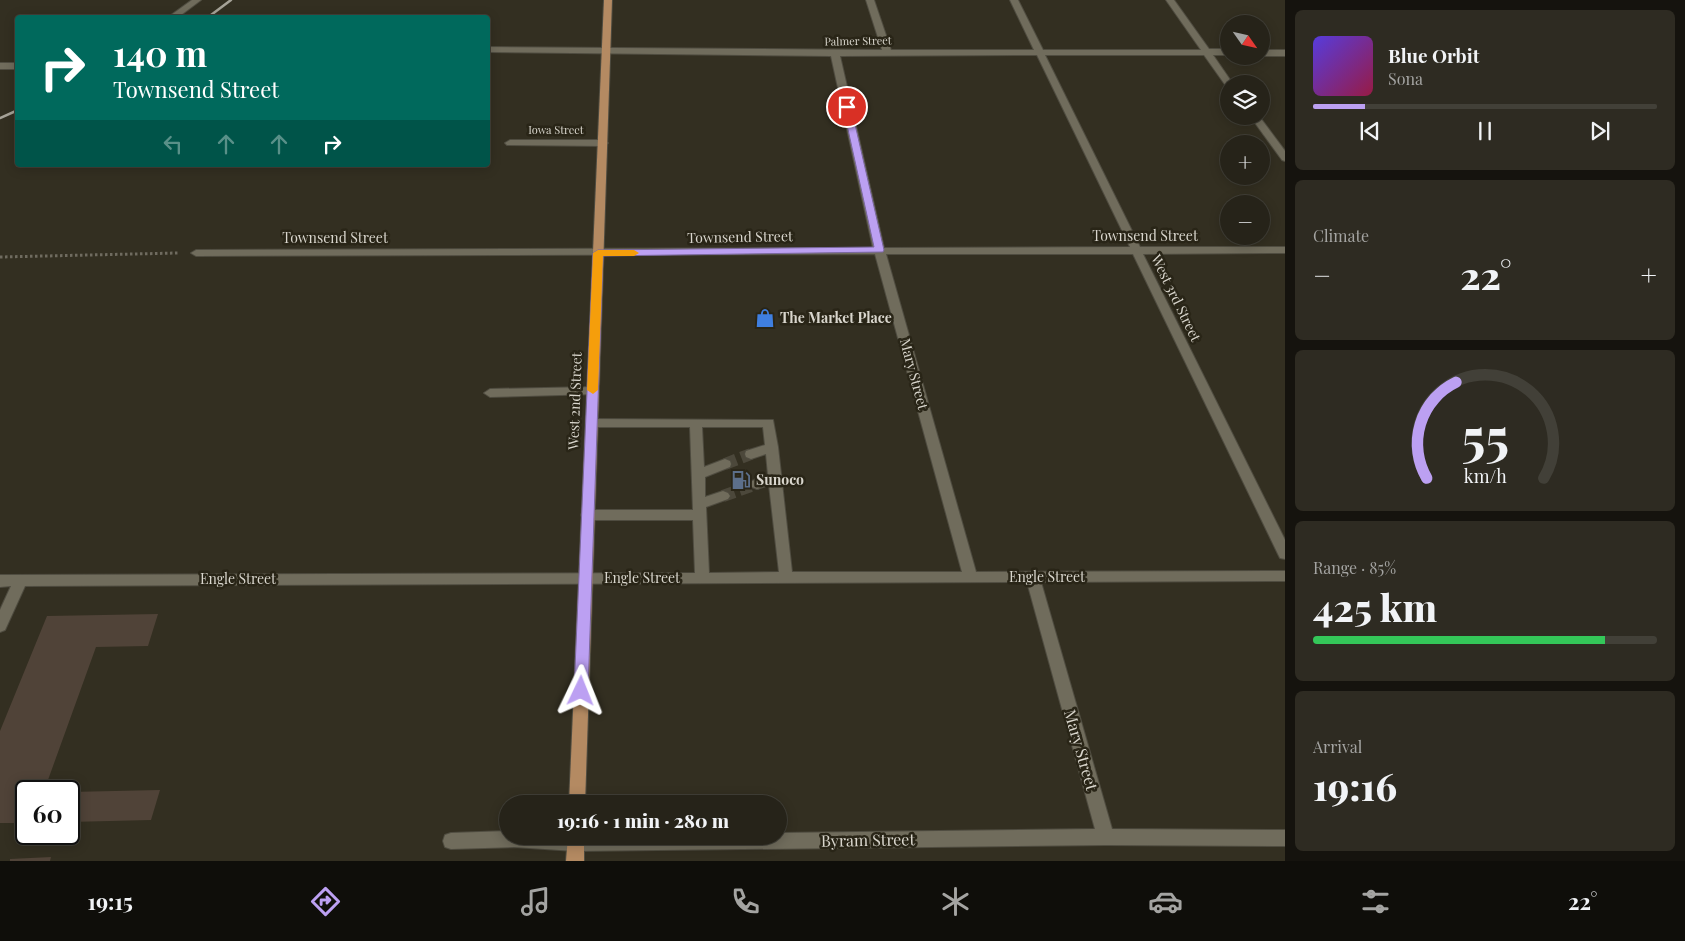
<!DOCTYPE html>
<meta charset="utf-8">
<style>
body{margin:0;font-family:"Playfair Display",serif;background:#2e2b22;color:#f1f3f6;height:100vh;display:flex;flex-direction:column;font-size:19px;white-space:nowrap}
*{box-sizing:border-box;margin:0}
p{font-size:16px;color:#a4a4a2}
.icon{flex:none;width:28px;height:28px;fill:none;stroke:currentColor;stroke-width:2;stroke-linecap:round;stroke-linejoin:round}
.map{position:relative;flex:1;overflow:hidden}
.details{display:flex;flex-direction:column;gap:10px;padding:10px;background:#15130e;width:400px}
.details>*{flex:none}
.banner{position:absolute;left:15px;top:15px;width:475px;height:152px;border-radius:5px;box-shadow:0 2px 12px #0003,0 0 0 1px #424038;background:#00695c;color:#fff;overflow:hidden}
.needle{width:32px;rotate:124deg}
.fabs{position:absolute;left:1220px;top:15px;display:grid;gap:10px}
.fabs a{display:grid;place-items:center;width:50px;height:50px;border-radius:50%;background:#262319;box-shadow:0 2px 12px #0003,0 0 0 1px #424038;font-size:25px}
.speed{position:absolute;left:15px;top:780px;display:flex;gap:10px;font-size:25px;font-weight:700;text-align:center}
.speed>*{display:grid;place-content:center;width:65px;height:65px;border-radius:50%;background:#262319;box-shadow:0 2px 12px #0003,0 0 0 1px #424038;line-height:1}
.speed .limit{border:2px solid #111;border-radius:8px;background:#fff;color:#111}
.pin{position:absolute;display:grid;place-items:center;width:42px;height:42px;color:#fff;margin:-21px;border:2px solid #fff;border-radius:50%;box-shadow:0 1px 5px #0007}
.me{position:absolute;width:55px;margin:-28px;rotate:2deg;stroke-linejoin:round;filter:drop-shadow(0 0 4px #0008)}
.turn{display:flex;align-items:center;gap:18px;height:105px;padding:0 15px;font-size:22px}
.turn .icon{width:65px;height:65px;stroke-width:2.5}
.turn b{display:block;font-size:35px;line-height:42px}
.lanes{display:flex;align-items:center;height:48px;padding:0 15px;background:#0003;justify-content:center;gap:25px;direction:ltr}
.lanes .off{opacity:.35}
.big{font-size:38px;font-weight:800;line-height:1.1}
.details .card{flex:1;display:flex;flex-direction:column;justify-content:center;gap:8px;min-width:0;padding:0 18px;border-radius:8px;background:#2e2b22}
.details .dial{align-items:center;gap:0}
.dial svg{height:130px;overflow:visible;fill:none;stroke:#424038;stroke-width:7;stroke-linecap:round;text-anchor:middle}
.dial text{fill:#f1f3f6;stroke:none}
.song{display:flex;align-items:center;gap:15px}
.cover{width:60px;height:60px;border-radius:8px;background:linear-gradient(135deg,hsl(250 70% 55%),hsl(340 70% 35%))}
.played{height:5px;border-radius:2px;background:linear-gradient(90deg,#bca0f2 15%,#424038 15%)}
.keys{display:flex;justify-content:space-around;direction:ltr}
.heat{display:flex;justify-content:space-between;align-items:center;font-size:28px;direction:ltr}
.charge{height:8px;border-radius:4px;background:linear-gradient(90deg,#34c759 85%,#424038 0)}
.trip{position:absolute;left:499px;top:795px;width:288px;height:50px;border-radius:25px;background:#262319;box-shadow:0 2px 12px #0003,0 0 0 1px #424038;font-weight:800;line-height:50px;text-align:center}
.tabs{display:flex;height:80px;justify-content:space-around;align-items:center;background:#0f0e0a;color:#a4a4a2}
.tabs .icon{width:35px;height:35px}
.tabs .active{color:#bca0f2}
.tabs b{font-size:22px;color:#f1f3f6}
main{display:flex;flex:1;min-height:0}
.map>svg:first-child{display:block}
.building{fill:#504338}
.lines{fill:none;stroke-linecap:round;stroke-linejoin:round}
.minor-tunnel{stroke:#4c483b;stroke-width:12;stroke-dasharray:12 5.5;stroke-linecap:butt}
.minor-casing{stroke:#4f4c40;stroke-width:2}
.major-casing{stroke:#4f4c40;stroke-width:2}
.path{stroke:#6f6b5f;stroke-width:3;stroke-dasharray:2.5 2.5;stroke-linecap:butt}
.minor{fill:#706c5c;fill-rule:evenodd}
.major{fill:#b48a62;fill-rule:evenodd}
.rail{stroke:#a6a398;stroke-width:2.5}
.route{fill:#bca0f2;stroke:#7a689d}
.slow{fill:#f59e0b}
.labels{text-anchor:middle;stroke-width:5;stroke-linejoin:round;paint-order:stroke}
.far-street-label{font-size:11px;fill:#d9d6cd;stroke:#292517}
.street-label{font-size:14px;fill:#d9d6cd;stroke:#292517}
.poi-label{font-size:14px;font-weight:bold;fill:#d9d6cd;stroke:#292517;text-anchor:start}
.near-street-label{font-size:16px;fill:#d9d6cd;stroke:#292517}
</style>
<main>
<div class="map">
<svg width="1285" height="861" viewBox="0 0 1285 861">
<rect width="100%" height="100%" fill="#332f21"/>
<g class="building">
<polygon points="158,614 148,646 96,647 44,791 26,791 26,823 0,823 0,731 47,616"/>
<polygon points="160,790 151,820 69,822 69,792"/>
<polygon points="51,857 50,861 10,861 10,859"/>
</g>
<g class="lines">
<g class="minor-tunnel">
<polyline points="725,464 751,454"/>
<polyline points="723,496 757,484"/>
</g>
<g class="minor-casing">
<g id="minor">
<polygon points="192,0 201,0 177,18 167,18"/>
<path d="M866 0H874L891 50H1034L1010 0H1018L1043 50H1201L1166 0H1174L1209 49H1229V55H1213L1233 84H1229V87L1226 86 1204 55H1045L1140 247H1285V253L1143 254 1285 540V559L1280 558 1278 554 1133 254H886L976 572 1285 571V581L1041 582 1112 829 1285 830V846L1106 845 575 851 514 847 451 849 445 847 443 841 445 835 451 833 508 831V836H778V833L1095 829 1027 582 25 586 5 630 0 632V610L11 586 0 587V575L695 573 693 520H588L583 519 581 515 583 511 588 510H693L690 427H592L586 423 592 419 773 420 778 447 792 572H962L875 254 196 256 191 253 196 250 873 248 831 56 488 52V47L882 50ZM1037 55 1130 247 884 248 840 56ZM702 427H763L765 445 746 451 745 454 746 457 751 459 766 454 768 475 752 481 750 484 752 487 757 489 769 485 779 572 709 573 706 507 728 499 730 496 728 493 723 491 705 497V477L730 467 731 464 730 461 725 459 704 467Z"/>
<rect x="1261" y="50" width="24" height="6"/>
<rect x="0" y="63" width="18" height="6"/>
<polygon points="1250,116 1259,116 1285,151 1285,161 1282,160"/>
<polygon points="510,140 603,140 608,143 603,146 507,145 505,143"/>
<polygon points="593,387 599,391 597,394 490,397 484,393 490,389"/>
</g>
</g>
<g class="major-casing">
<g id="major">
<polygon points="604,0 612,0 585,804 569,804"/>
<polygon points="568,836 584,836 584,861 566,861"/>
</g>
</g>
<polyline class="path" points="0,257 178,253"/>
<use href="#minor" class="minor"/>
<use href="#major" class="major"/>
<g class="rail">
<polyline points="207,18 231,0"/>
<polyline points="0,118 18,110"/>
</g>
</g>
<polygon class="route" points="847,104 851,107 884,250 883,252 603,256 588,691 586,695 581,697 576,695 574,691 593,253 598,250 874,247 843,107"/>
<polygon class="slow" points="598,250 634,250 639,253 634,256 603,256 598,390 593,394 587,390 593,253"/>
<defs>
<g id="shop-bare" transform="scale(1.5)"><path d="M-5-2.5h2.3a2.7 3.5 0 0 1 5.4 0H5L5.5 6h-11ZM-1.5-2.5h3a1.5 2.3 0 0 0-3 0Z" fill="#3f7fe0" stroke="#292517" stroke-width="2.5" paint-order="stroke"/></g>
<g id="fuel-bare" transform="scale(1.5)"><path d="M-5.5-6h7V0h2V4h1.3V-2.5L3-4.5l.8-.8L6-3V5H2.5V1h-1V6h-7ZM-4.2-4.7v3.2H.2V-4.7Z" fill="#5c6f8a" stroke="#292517" stroke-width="2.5" paint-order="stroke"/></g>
</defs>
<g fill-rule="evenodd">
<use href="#shop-bare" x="765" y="318"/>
<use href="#fuel-bare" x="741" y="480"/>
</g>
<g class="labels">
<g class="far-street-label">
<text transform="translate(858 41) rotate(-1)" y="4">Palmer Street</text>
<text x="556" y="134">Iowa Street</text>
</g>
<g class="street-label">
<text x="1145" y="241">Townsend Street</text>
<text transform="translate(740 237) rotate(-1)" y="5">Townsend Street</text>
<text x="335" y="243">Townsend Street</text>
<text transform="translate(1176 298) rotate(64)" y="5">West 3rd Street</text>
<text transform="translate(914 374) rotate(75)" y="5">Mary Street</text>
<text transform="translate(575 401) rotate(-88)" y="5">West 2nd Street</text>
<text x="1047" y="582">Engle Street</text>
<text x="642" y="583">Engle Street</text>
<text x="238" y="584">Engle Street</text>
</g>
<g class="poi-label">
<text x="780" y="323">The Market Place</text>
<text x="756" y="485">Sunoco</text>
</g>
<g class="near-street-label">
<text transform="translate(1081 750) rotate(74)" y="6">Mary Street</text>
<text transform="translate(868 840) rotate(-1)" y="6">Byram Street</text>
</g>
</g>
</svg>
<div class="fabs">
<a><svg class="needle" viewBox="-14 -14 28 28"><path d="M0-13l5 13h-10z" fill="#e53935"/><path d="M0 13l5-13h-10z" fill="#a4a4a2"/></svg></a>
<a><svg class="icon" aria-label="layers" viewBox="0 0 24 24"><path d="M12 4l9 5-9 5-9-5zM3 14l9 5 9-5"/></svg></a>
<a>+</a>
<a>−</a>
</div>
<div class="speed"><div class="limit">60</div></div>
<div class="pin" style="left:847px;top:107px;background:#d93025"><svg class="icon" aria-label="arrive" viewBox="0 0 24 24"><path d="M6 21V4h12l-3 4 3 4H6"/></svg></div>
<svg class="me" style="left:581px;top:691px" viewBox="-20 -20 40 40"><path d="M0-17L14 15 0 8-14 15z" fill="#bca0f2" stroke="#fff" stroke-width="4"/></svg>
<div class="trip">19:16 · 1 min · 280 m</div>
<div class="banner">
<div class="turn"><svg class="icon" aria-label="right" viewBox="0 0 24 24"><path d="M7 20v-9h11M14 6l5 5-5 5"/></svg><div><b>140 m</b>Townsend Street</div></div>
<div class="lanes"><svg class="icon off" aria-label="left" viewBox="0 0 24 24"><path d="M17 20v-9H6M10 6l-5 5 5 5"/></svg><svg class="icon off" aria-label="ahead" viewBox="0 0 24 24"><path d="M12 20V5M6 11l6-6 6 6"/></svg><svg class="icon off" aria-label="ahead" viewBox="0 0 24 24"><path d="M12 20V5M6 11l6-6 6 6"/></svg><svg class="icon" aria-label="right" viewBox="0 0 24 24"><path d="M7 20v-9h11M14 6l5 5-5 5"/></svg></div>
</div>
</div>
<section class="details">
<div class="card">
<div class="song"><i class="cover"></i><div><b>Blue Orbit</b><p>Sona</p></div></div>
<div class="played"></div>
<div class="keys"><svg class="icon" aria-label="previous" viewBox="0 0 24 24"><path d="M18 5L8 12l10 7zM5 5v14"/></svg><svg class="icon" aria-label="pause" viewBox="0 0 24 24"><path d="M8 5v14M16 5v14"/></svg><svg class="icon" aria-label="next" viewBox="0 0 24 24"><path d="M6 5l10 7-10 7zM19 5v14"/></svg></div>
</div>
<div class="card"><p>Climate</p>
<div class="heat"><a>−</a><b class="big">22°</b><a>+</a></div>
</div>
<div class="card dial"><svg viewBox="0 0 100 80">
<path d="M14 69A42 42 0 1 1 86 69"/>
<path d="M14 69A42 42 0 0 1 32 10" stroke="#bca0f2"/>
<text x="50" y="56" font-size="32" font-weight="700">55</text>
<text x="50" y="72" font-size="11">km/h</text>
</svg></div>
<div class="card"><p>Range · 85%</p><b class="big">425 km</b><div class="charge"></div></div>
<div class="card"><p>Arrival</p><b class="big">19:16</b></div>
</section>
</main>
<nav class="tabs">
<b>19:15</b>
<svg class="icon active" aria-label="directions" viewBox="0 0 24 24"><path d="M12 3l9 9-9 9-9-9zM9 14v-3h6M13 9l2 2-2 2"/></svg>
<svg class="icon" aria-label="music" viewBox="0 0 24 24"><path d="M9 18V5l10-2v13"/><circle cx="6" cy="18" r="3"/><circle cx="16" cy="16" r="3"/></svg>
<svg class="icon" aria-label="phone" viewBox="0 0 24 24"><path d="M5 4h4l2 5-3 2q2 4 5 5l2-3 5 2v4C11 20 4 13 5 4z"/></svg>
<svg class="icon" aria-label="climate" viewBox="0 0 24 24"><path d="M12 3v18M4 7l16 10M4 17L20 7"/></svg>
<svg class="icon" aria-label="car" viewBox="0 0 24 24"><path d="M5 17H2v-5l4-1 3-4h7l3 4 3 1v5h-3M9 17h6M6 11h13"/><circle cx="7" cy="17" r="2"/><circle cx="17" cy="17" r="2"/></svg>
<svg class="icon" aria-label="filters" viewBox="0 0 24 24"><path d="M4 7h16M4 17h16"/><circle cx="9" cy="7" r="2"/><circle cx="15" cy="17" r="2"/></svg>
<b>22°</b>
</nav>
